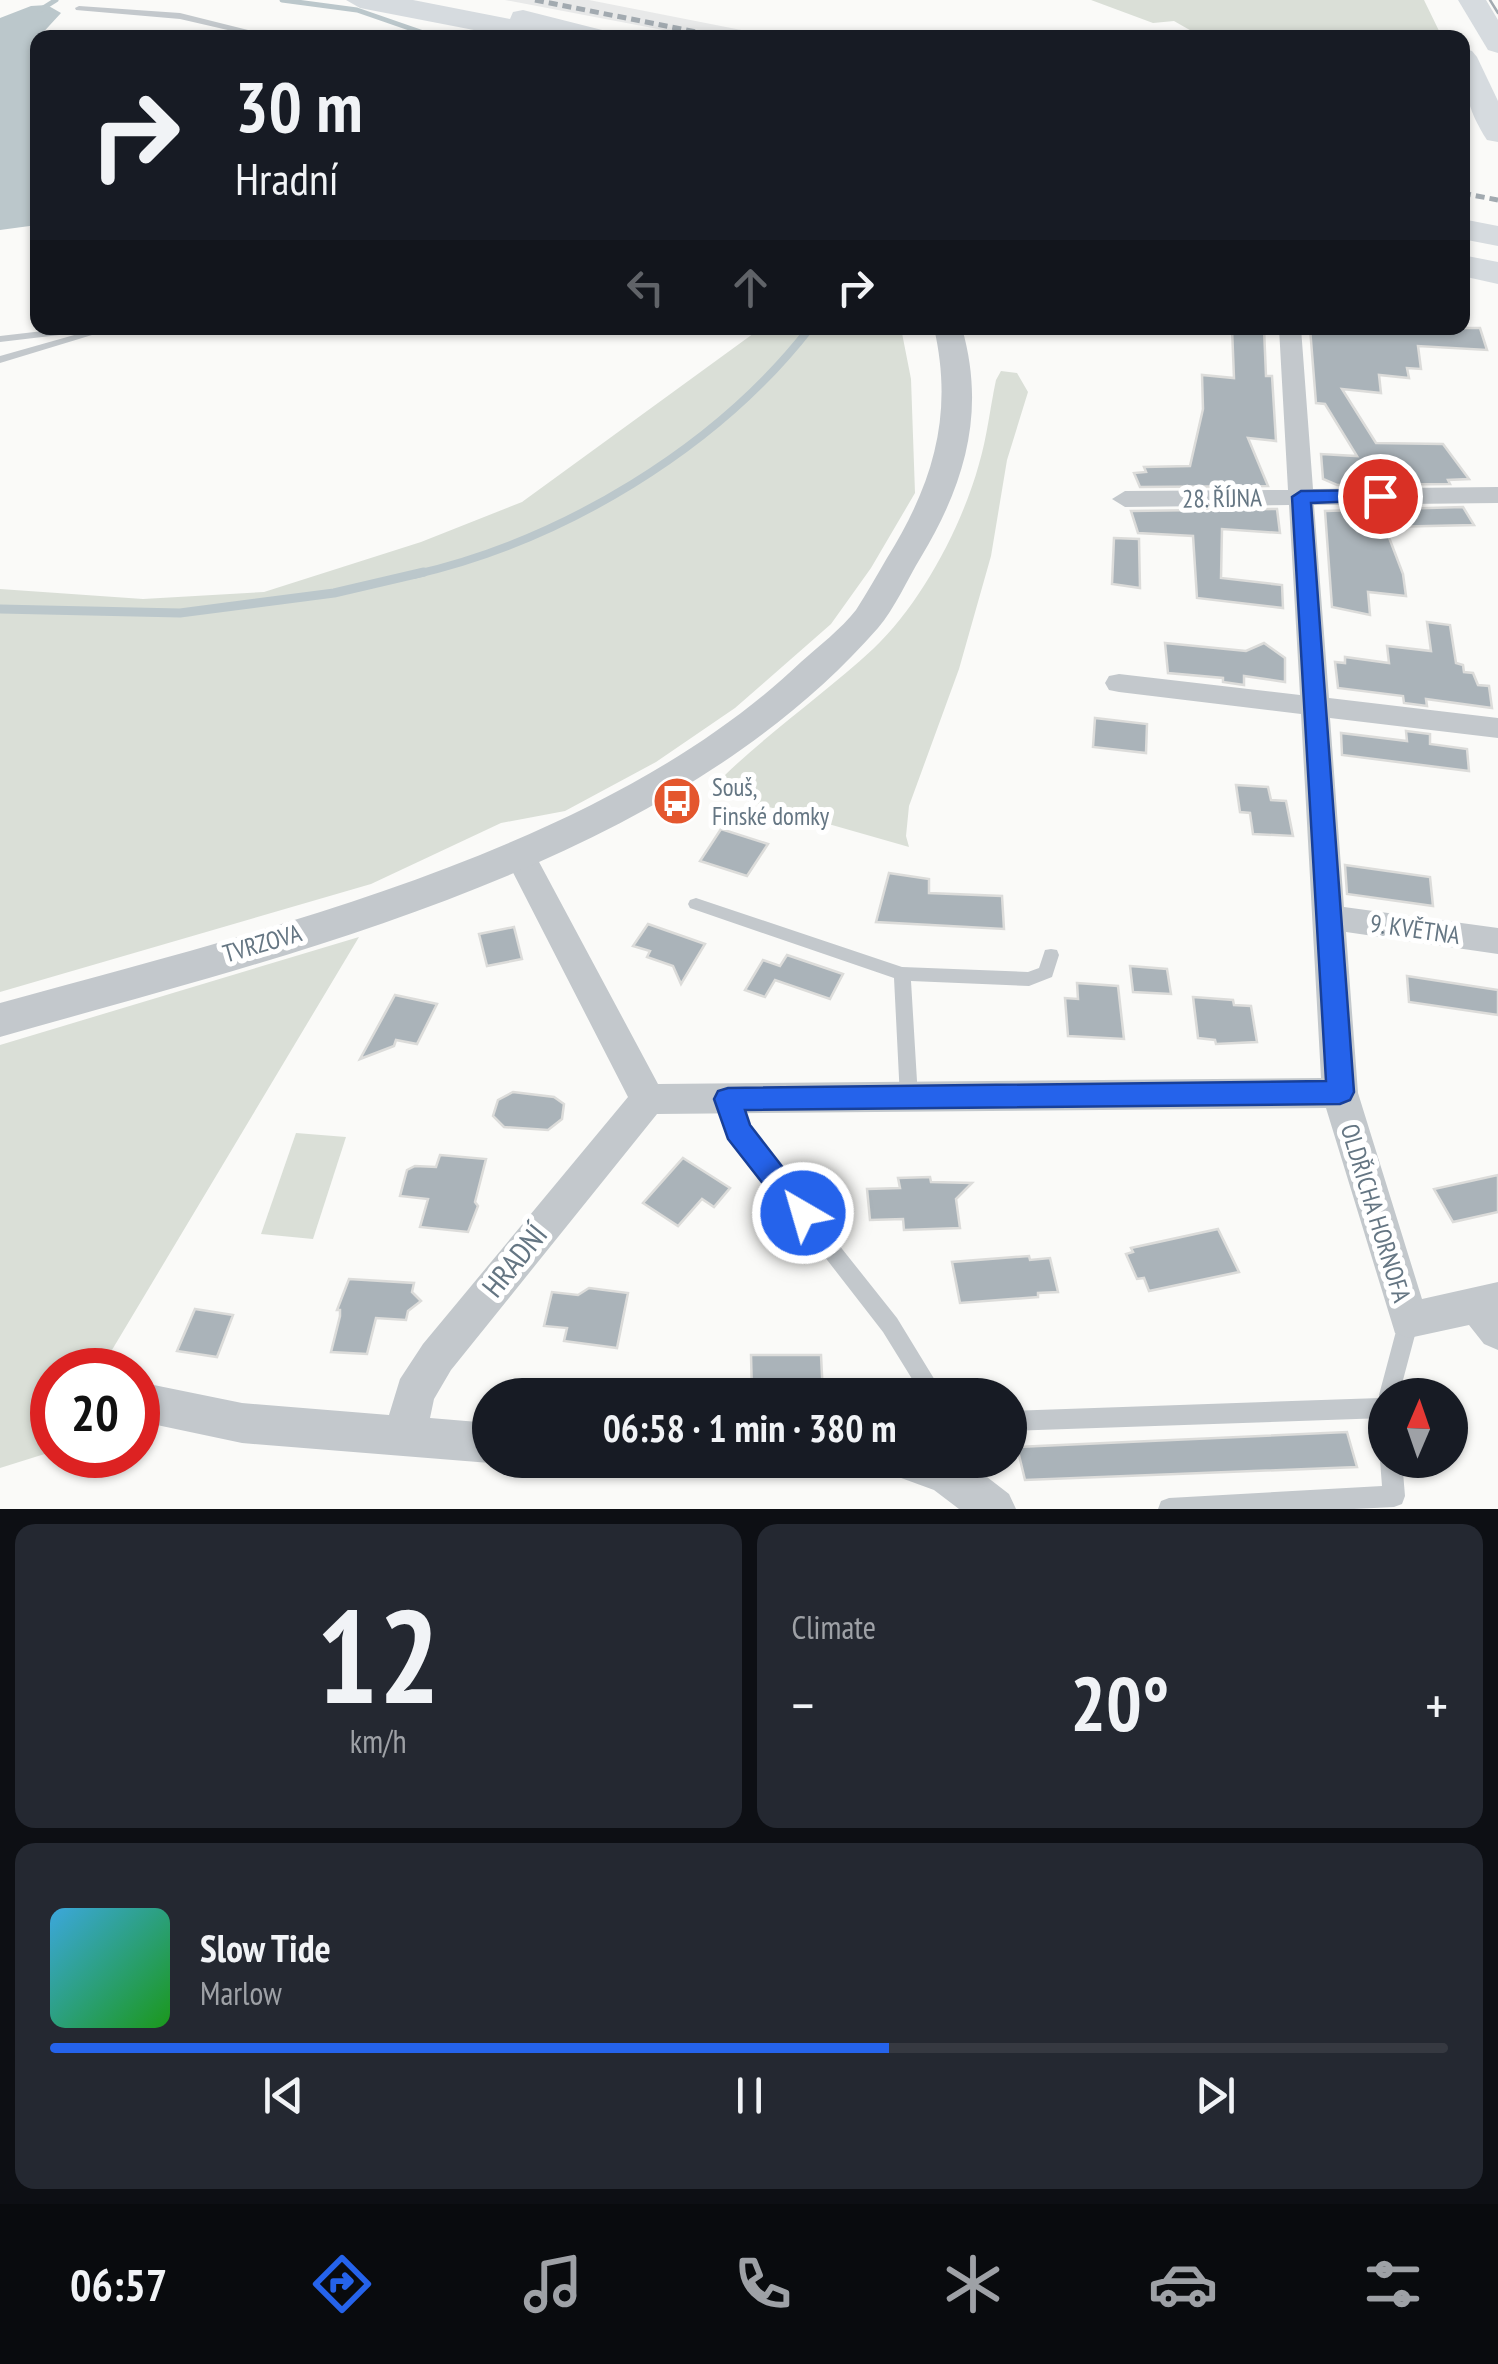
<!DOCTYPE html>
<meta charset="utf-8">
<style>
body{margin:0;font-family:"PT Sans Narrow",sans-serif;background:#242831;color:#f1f3f6;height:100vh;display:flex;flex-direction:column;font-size:38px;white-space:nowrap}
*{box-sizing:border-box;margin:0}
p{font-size:32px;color:#9ea1a6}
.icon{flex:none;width:55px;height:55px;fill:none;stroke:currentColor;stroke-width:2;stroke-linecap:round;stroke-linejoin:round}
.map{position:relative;height:1509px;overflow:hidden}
.drawer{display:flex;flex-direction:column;gap:15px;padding:15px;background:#0d0f14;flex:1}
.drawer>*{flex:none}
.guide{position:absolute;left:30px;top:30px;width:1440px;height:305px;border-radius:20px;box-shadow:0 2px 8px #0004;background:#171b24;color:#f1f3f6;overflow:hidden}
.needle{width:65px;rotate:2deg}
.fabs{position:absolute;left:1368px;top:1378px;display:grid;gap:20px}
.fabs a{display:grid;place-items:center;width:100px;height:100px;border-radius:50%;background:#171b24;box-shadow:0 2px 8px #0004;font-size:50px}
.speed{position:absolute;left:30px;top:1348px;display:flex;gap:20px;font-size:50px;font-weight:700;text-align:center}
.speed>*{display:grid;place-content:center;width:130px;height:130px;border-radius:50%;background:#171b24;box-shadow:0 2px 8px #0004;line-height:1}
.speed .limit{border:15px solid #d22;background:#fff;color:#111}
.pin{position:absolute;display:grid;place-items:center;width:85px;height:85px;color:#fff;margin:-42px;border:5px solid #fff;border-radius:50%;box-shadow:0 2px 10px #0007}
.me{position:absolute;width:110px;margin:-55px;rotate:322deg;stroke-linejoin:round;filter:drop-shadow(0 0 8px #0008)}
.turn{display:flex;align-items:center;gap:35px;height:210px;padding:0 40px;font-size:45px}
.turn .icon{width:130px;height:130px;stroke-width:2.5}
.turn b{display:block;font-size:70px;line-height:85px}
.lanes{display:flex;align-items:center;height:95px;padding:0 40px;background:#0003;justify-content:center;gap:50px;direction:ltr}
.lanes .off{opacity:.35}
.big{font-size:75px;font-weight:800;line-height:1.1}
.drawer .card{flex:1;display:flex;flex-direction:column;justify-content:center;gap:15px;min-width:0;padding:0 35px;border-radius:20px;background:#242831}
.drawer .dial{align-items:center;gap:0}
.dial b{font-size:130px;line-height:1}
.song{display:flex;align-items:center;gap:30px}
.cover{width:120px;height:120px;border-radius:15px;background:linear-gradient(135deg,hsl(200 70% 55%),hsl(120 70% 35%))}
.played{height:10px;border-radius:5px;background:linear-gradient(90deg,#2563eb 60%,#363941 60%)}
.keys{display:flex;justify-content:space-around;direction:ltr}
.heat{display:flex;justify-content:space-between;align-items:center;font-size:55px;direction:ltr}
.drawer .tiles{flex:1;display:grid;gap:15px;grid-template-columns:1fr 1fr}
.card:last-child{grid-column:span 2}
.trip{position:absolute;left:472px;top:1378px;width:555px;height:100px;border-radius:50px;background:#171b24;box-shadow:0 2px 8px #0004;font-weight:800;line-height:100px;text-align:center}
.tabs{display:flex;height:160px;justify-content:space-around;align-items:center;background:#090b0e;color:#9ea1a6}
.tabs .icon{width:70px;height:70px}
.tabs .selected{color:#2563eb}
.tabs b{font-size:45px;color:#f1f3f6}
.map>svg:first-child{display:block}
.built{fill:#e8e9e9}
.green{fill:#dadfd7}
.water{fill:#bbc7cb}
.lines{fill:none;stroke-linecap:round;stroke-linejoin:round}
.stream-far2{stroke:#bbc7cb;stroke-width:5}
.stream-far1{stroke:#bbc7cb;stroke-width:8}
.stream{stroke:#bbc7cb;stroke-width:9}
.building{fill:#aab3b9;stroke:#dcdcda;stroke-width:2.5}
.service{fill:#c3c8cc;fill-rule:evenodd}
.minor{fill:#c3c8cc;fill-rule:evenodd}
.tertiary{fill:#c3c8cc;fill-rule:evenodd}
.trunk{fill:#d6dbdf;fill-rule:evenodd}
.tram{stroke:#a2aab0;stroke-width:2.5}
.rail{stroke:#a2aab0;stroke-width:5;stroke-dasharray:9 5;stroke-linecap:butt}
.route{fill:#2563eb;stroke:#184099;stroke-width:2.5}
.labels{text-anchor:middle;stroke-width:10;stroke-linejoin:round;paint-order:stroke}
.street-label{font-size:25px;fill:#657683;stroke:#fff}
.poi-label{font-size:25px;fill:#657683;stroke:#fff;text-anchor:start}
.near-street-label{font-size:30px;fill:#657683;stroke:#fff}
</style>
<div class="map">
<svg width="1498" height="1509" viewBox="0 0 1498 1509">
<rect width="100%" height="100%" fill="#fafaf8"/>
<polygon class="built" points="505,0 589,0 777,37 700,37"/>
<g class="green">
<polygon points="1091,0 1424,0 1442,37 1202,37 1174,21 1153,23"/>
<polygon points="761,328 901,328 911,379 915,493 871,568 831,624 735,708 656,762 565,811 501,823 371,884 0,992 0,589 143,599 264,592 421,542 522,502"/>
<path d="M1001 371 1017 373 1028 392 1007 460 991 556 959 669 909 806 906 836 909 847 710 790C760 738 820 698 873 649 921 604 962 526 979 464 987 437 990 408 996 380Z"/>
<polygon points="359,937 100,1370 52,1370 51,1452 0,1468 0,1045"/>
<polygon points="296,1133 346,1137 313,1239 261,1234"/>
</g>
<polygon class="water" points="47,5 61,13 38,38 30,53 38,64 37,225 0,230 0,18 31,6"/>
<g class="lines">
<g class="stream-far2">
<polyline points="282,0 357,10 438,38"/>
<polyline points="40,10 56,0"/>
</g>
<path class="stream-far1" d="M413 575C562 541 716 449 810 328"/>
<polyline class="stream" points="0,609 180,613 334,593 424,572"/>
</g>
<g class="building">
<polygon points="1232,328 1264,328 1266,376 1272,376 1276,441 1248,438 1268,486 1140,487 1134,473 1146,472 1144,467 1190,466 1203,409 1202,375 1234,378"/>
<polygon points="1310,328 1480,328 1487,350 1418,346 1421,369 1407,368 1409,378 1379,375 1381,393 1342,389 1376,443 1443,444 1469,479 1448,480 1450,484 1337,485 1323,479 1321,454 1357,456 1325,404 1316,403"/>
<polygon points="1463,507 1474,525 1385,527 1403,574 1406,596 1368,592 1370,615 1332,607 1325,511"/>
<polygon points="1277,509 1280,533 1222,529 1221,578 1282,585 1283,608 1197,598 1193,536 1138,533 1131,511"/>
<polygon points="1114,538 1139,539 1140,588 1112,584"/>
<polygon points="1427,622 1450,625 1456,663 1463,665 1464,672 1473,673 1478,685 1489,686 1492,708 1426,699 1427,706 1404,703 1403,696 1338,688 1335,662 1345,663 1345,657 1389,663 1387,646 1431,651"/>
<polygon points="1165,643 1246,651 1264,643 1285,658 1285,682 1244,676 1244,685 1223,682 1223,678 1168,673"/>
<polygon points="1095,718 1147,724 1146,753 1093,747"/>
<polygon points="1406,731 1430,734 1430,744 1467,749 1469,771 1342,755 1341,733 1407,741"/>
<polygon points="1236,785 1268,787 1271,800 1286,801 1293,836 1253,834 1250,813 1240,812"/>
<polygon points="721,829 768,844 747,876 700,861"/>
<polygon points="1345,865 1430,877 1433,906 1347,894"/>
<polygon points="889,873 929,879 929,893 1002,896 1004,929 876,922"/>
<polygon points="648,924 705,944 681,984 673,966 647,957 650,951 633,946"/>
<polygon points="514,927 522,959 487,966 479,934"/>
<polygon points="787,955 843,974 830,999 775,980 765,997 745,990 763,960 780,966"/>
<polygon points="1130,966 1167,969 1171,994 1133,992"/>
<polygon points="1407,976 1498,990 1498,1015 1409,1002"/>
<polygon points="1077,983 1118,986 1124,1039 1068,1036 1065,998 1078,999"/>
<polygon points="395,995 437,1004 417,1044 396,1040 394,1046 360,1059"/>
<polygon points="1193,997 1233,1000 1234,1005 1251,1006 1257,1042 1216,1044 1215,1040 1198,1038"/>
<polygon points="513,1092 554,1097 564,1104 562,1119 548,1130 504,1127 493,1116 498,1100"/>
<polygon points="440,1155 486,1159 475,1202 478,1206 468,1232 420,1227 428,1199 400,1196 407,1170 415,1166 436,1167"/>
<polygon points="683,1158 730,1188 714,1207 702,1199 678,1226 643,1203"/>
<polygon points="1498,1175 1498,1212 1453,1222 1434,1189"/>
<polygon points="930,1177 931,1182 972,1183 956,1199 960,1228 904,1230 903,1219 870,1220 867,1189 900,1188 898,1178"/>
<polygon points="1218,1229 1239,1272 1149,1291 1144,1278 1137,1279 1126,1254 1133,1252 1131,1248"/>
<polygon points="1029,1256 1030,1260 1050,1258 1058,1292 1038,1293 1038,1297 960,1303 952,1262"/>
<polygon points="349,1279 414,1283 412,1292 421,1301 408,1311 406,1320 376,1318 367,1354 331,1352 340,1316 340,1310 337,1310"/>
<polygon points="589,1288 628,1293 617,1348 564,1341 567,1328 544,1326 552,1292 578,1295"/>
<polygon points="195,1309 233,1315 217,1357 177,1351"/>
<polygon points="751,1355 821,1355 823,1395 752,1395"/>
<polygon points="1347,1432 1357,1467 1025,1480 1017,1447"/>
</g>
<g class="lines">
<g class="service">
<polygon points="79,6 180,13 280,38 263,38 180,19 76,10 75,8"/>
<polygon points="69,328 79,328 82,330 76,333 0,342 0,336"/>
<polygon points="99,328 115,328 0,363 0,356"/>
<polygon points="696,898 902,967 1028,972 1039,968 1045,950 1051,949 1057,950 1059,955 1052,977 1029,986 911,981 918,1098 915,1103 909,1105 903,1103 900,1098 894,978 690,908 688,904 690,900"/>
<polygon points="728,1092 734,1094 746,1128 897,1318 944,1395 922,1395 883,1332 731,1136 719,1099 722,1094"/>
<polygon points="1409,1311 1416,1314 1419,1320 1399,1395 1385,1395 1385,1418 1010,1431 1010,1411 1380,1398 1379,1395 1399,1320 1402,1314"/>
<polygon points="1385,1452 1385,1460 1402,1460 1405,1496 1402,1504 1394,1507 1354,1509 1158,1509 1161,1501 1169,1498 1382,1486 1380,1460"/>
</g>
<g class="minor">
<polygon points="1279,328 1301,328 1313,489 1498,487 1498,503 1314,505 1329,698 1498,718 1498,738 1330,718 1344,907 1498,928 1498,954 1346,932 1358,1093 1422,1299 1498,1282 1498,1350 1484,1344 1469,1325 1409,1338 1395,1333 1326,1108 657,1114 451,1370 434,1399 430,1418 490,1423 490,1460 499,1460 490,1463 242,1443 138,1421 139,1382 242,1403 389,1415 400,1379 423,1344 628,1097 504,855 509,847 520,843 531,847 658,1084 1321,1078 1301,714 1119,692 1109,690 1105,683 1109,676 1119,674 1300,695 1289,505 1125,507 1112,499 1125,491 1288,490"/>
<polygon points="887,1460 965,1460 1009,1494 1016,1509 959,1509 934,1490 893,1475"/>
</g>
<path class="tertiary" d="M934 328H962C986 412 965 484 921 557 907 580 895 608 878 628 669 867 294 953 0 1037V1003C260 931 602 852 801 662 819 646 841 629 856 610 867 593 877 575 887 558 933 484 954 415 934 328Z"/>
<g class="trunk">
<polygon points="346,0 413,0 510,19 513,12 523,10 610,32 614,38 515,38 360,8"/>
<polygon points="1458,0 1486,0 1498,20 1498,53 1488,50"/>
<path d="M1462 48 1472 51 1477 57 1498 101V142L1487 140C1467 110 1462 83 1462 48Z"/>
<polygon points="1462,219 1498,226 1498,246 1462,239"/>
<polygon points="1462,255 1498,262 1498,284 1462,276"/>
</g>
<polyline class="tram" points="1490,0 1498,13"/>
<g class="rail">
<polyline points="535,0 727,38"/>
<polyline points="1462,193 1498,200"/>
</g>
</g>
<polygon class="route" points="1380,490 1390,496 1387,500 1311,503 1354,1092 1350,1100 1340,1104 745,1110 750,1125 818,1213 814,1222 803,1226 793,1222 728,1139 714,1099 718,1091 728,1088 1326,1081 1292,497 1301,491"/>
<defs>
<g id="bus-disc" transform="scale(2.5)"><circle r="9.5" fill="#e4572e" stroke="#fff"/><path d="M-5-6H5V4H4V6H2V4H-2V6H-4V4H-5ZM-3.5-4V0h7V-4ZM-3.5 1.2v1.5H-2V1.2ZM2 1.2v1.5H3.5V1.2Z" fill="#fff"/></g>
</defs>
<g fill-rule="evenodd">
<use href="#bus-disc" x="677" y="801"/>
</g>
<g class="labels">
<g class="street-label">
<text transform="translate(1222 498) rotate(-1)" y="9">28. ŘÍJNA</text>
<text transform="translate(1415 929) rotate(8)" y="9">9. KVĚTNA</text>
<text transform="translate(262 943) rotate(-16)" y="9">TVRZOVA</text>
<text transform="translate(1376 1213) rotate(73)" y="9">OLDŘICHA HORNOFA</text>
</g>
<g class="poi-label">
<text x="712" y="796">Souš,<tspan x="712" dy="29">Finské domky</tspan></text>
</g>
<g class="near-street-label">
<text transform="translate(515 1261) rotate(-51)" y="10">HRADNÍ</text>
</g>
</g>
</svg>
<div class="fabs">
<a><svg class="needle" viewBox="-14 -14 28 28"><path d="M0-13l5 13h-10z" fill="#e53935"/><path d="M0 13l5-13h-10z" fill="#9ea1a6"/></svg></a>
</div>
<div class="speed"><div class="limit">20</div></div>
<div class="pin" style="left:1380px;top:496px;background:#d93025"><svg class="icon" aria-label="arrive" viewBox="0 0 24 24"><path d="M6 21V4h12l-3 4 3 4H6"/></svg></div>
<svg class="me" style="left:803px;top:1213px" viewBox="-20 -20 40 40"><circle r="17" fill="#2563eb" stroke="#fff" stroke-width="3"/><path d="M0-11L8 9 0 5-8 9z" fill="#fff"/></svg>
<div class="trip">06:58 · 1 min · 380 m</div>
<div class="guide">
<div class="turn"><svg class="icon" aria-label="right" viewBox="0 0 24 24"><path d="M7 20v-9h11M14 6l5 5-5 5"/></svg><div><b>30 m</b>Hradní</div></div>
<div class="lanes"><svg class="icon off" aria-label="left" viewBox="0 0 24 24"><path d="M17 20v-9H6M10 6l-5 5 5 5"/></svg><svg class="icon off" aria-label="ahead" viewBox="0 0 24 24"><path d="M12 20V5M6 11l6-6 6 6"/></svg><svg class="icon" aria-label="right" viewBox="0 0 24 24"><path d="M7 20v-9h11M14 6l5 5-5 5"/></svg></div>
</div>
</div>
<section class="drawer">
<div class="tiles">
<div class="card dial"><b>12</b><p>km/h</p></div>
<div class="card"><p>Climate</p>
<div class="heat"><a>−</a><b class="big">20°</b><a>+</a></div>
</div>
<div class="card">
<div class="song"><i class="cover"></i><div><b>Slow Tide</b><p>Marlow</p></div></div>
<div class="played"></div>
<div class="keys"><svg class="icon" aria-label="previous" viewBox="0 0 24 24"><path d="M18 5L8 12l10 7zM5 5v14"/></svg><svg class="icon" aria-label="pause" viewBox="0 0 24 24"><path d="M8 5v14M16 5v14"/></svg><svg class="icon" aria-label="next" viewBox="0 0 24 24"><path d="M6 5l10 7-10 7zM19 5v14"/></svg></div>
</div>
</div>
</section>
<nav class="tabs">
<b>06:57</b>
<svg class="icon selected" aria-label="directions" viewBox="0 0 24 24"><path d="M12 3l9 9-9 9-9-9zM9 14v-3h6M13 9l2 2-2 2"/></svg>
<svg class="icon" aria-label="music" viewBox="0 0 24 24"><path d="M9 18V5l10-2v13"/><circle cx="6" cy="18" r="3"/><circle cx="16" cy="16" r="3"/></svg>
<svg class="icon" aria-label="phone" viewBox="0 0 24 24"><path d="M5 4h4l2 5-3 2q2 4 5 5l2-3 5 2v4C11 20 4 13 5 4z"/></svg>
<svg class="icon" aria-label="climate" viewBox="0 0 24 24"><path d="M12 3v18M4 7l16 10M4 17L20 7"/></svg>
<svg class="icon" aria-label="car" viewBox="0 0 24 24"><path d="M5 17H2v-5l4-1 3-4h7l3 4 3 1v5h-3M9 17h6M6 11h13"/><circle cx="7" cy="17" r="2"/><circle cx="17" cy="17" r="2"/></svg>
<svg class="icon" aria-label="filters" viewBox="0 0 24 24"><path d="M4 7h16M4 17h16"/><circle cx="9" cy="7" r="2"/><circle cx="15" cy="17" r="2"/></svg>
</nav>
